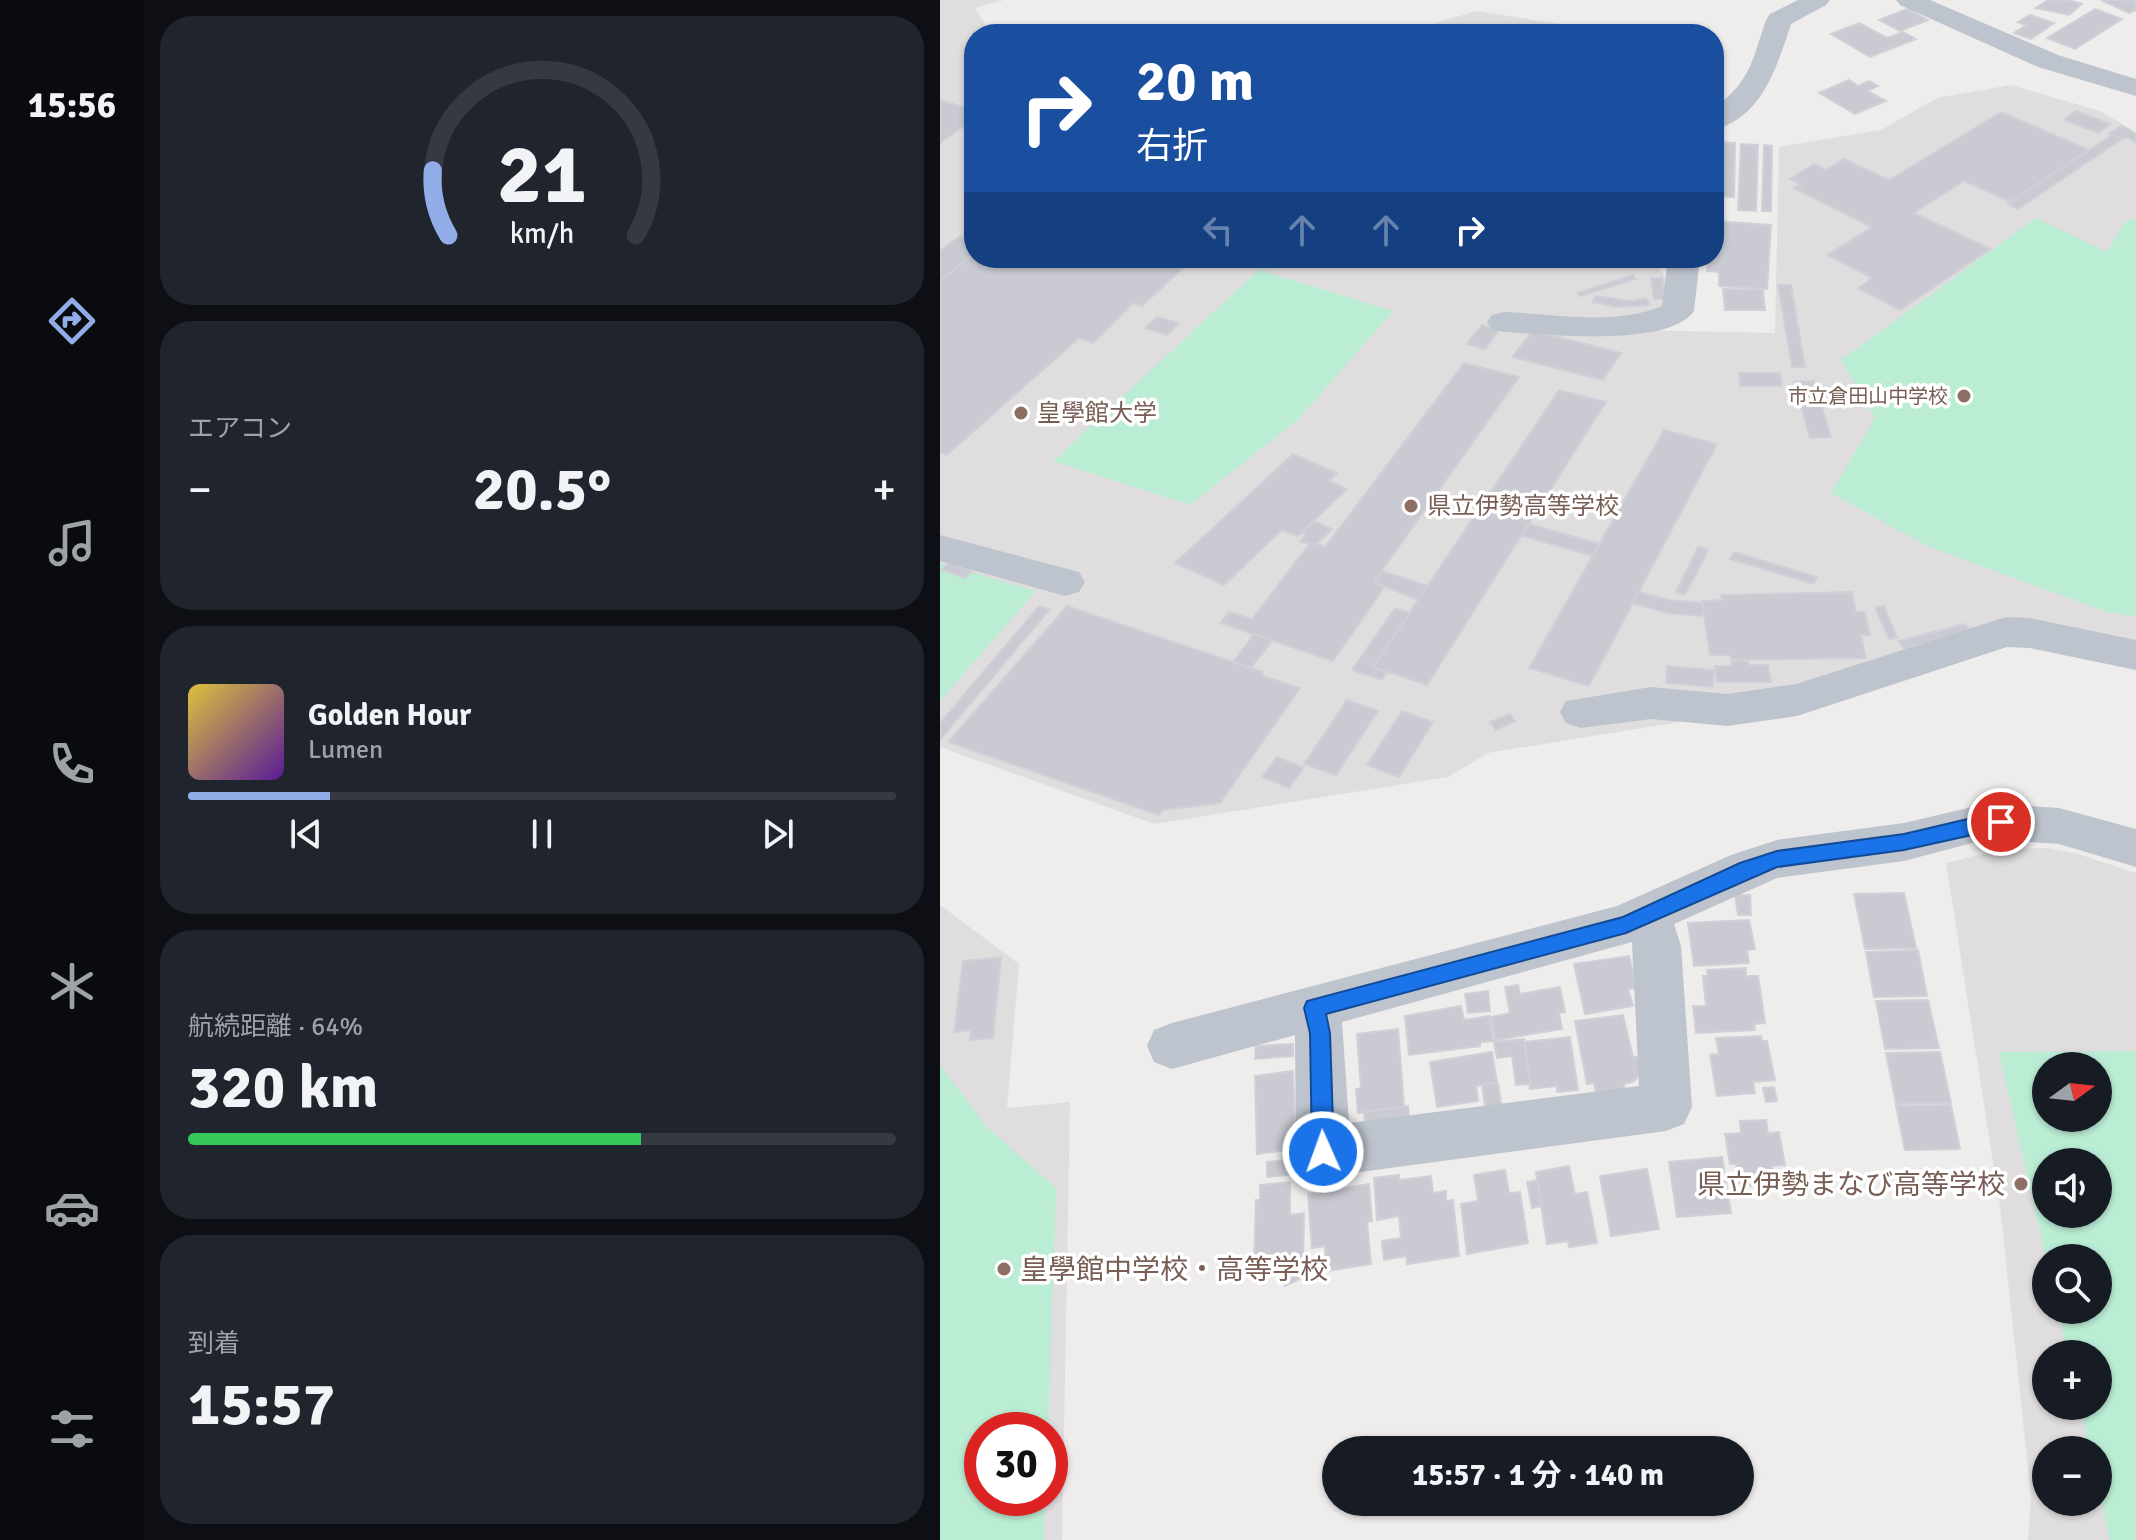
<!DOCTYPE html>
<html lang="ja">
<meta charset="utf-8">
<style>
body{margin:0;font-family:Signika,"Noto Sans JP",sans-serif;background:#20242c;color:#f1f3f6;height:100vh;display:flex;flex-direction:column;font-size:30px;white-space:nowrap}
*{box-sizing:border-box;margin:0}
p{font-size:26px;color:#9ea1a6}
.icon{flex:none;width:44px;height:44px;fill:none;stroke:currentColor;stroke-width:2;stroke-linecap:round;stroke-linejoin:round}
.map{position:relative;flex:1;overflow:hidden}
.panel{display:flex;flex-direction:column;gap:16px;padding:16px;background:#0d0f14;width:796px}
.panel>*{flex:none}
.hud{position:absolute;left:24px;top:24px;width:760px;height:244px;border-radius:32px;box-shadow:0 2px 6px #0004;background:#1a4fa0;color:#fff;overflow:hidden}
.needle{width:52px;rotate:75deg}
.fabs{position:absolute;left:1092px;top:1052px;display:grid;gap:16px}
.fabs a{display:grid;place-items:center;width:80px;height:80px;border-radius:50%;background:#171b24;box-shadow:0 2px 6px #0004;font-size:40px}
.speed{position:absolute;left:24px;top:1412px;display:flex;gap:16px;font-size:40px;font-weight:700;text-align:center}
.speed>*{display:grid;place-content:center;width:104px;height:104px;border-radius:50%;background:#171b24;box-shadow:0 2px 6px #0004;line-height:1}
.speed .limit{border:12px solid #d22;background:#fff;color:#111}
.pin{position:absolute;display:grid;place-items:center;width:68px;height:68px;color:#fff;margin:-34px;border:4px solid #fff;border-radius:50%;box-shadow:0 2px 8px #0007}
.me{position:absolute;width:88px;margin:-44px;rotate:358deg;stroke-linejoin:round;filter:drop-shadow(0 0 6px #0008)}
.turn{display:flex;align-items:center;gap:28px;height:168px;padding:0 40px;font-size:36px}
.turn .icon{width:104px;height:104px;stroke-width:2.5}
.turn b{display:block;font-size:56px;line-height:68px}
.lanes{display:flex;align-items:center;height:76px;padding:0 40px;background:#0003;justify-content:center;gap:40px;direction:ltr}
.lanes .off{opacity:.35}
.big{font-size:60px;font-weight:700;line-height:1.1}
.panel .card{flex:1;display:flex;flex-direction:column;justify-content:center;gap:12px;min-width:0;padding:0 28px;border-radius:32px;background:#20242c}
.panel .dial{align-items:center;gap:0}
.dial svg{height:208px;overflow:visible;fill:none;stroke:#363941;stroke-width:7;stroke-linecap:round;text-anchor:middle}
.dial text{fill:#f1f3f6;stroke:none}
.song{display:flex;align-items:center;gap:24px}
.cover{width:96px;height:96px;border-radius:12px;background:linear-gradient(135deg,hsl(50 70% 55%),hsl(270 70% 35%))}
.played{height:8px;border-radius:4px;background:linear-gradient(90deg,#92ace8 20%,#363941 20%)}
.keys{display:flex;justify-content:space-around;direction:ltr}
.heat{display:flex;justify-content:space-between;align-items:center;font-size:44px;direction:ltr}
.charge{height:12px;border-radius:6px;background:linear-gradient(90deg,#34c759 64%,#363941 0)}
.trip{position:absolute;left:382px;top:1436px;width:432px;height:80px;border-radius:40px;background:#171b24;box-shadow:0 2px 6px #0004;font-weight:700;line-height:80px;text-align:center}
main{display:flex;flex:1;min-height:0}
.menu{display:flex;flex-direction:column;width:144px;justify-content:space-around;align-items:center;background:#090b0e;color:#9ea1a6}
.menu .icon{width:56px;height:56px}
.menu .active{color:#92ace8}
.menu b{font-size:36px;color:#f1f3f6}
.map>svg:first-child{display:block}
.education{fill:#e0ddde;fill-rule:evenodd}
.green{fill:#baedd4;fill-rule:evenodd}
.building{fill:#c9cad2;stroke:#d0d1d8;stroke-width:2}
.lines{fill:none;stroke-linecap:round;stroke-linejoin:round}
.minor{fill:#bdc4ce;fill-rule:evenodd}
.route{fill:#1a73e8;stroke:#114b97;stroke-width:2}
.education-dot{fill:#8d6e63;stroke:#fff;stroke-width:3}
.labels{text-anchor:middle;stroke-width:7;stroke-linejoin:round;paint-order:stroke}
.far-education-label{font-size:20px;fill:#785e54;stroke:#fff;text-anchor:end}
.education-label{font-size:24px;fill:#785e54;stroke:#fff;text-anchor:start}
.near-education-label{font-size:28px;fill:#785e54;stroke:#fff;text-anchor:end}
</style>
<main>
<nav class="menu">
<b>15:56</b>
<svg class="icon active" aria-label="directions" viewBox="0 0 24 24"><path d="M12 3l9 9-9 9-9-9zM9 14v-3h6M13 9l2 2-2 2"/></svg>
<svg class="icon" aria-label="music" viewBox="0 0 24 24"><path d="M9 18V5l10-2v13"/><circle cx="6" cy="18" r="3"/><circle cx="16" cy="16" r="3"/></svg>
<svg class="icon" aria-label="phone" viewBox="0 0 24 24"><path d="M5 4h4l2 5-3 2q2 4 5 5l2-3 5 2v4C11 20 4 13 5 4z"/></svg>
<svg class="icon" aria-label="climate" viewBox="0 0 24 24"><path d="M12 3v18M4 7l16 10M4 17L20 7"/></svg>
<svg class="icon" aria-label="car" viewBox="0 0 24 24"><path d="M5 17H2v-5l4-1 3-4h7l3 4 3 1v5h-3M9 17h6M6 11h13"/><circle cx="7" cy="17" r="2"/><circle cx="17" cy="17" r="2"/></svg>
<svg class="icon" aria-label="filters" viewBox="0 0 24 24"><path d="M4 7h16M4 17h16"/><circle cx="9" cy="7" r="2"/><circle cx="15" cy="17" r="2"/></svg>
</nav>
<section class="panel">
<div class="card dial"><svg viewBox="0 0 100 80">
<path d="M14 69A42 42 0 1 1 86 69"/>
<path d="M14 69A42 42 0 0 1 8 44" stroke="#92ace8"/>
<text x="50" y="56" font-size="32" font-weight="700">21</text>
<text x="50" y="72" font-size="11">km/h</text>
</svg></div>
<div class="card"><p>エアコン</p>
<div class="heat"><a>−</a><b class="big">20.5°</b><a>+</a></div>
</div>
<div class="card">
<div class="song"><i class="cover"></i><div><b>Golden Hour</b><p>Lumen</p></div></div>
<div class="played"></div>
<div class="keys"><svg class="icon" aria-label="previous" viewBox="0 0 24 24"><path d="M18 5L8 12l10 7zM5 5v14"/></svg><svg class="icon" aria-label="pause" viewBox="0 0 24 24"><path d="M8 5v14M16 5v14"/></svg><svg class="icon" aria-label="next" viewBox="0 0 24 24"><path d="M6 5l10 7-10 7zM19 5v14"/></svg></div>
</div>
<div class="card"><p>航続距離 · 64%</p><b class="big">320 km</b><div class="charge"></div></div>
<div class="card"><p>到着</p><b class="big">15:57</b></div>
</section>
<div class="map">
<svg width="1196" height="1540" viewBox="0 0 1196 1540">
<rect width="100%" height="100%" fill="#efecec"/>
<g class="education">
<polygon points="0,0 64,0 35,8 51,34 34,34 34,258 731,258 719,269 733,286 725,304 705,316 565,327 835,333 839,147 941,130 997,98 1071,85 1160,111 1196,132 1196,653 1063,621 776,716 548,753 508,777 214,824 0,747"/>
<polygon points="536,11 683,34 459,34"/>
<path d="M1107 848 1138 854 1196 873V1540H1088L1091 1496 1060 1206 1006 863 1062 849ZM1106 1066H1158V1118H1106ZM1106 1162H1158V1214H1106ZM1106 1258H1158V1310H1106ZM1106 1354H1158V1406H1106ZM1106 1450H1158V1502H1106Z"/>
<path d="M0 905 79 964 67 1108 130 1102 122 1540H0ZM42 1430H110V1498H42Z"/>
</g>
<g class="green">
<polygon points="1096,218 1167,252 1184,223 1196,218 1196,616 1170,613 987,546 891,493 935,418 901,360"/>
<polygon points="319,270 453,311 359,419 250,505 113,461"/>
<polygon points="0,563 96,591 0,701"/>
<path d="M1196 1051V1540H1170L1158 1485V1450H1150L1140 1406H1158V1354H1128L1118 1310H1158V1258H1106L1059 1052ZM1158 1066V1118H1106V1066ZM1158 1162V1214H1106V1162Z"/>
<polygon points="0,1065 47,1127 116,1188 108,1430 42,1430 42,1498 105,1498 104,1540 0,1540"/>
</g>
<g class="building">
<polygon points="1108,0 1129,0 1142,4 1129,15 1096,8"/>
<polygon points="1161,0 1196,0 1196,10 1189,13"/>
<polygon points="967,9 988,20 960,31 939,20"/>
<polygon points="1155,9 1182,19 1135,49 1107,38"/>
<polygon points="1090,15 1114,23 1091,39 1074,33 1086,25 1078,22"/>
<polygon points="919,23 947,38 963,32 976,39 930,57 891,34"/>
<polygon points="909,80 918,86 929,81 938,86 927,91 946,101 915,114 879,93"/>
<polygon points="0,100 34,110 34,119 0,143"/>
<polygon points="1136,111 1170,124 1158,133 1124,120"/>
<polygon points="1061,112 1149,150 1071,202 1024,181 974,213 1051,249 960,310 918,288 932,278 887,255 932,227 854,188 861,184 850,179 874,164 886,170 904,159 949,180"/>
<polygon points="1182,126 1196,134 1196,143 1186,137 1182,139 1169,134"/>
<polygon points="1172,135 1182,139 1078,209 1067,204"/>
<polygon points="778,142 795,143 794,197 776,196"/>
<polygon points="801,144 818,145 816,211 798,210"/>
<polygon points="824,145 832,146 831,211 822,211"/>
<polygon points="774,221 831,225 827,289 779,286 779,272 767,271 768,258 774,258"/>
<polygon points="20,236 34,240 34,254 0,281 0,251"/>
<polygon points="34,254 34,258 254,258 202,306 193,303 153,343 139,338 7,455 0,452 0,281"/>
<polygon points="693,275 696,279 640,296 637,293"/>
<polygon points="711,278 722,278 725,299 714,299"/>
<polygon points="838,285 851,285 865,367 852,367"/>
<polygon points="783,289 823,290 825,310 785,310"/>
<polygon points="656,296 691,301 706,298 710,305 678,307 652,302"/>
<polygon points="217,317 239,323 227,335 205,328"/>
<polygon points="542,325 559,330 545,349 527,344"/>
<polygon points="593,331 681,353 663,380 572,357"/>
<polygon points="524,363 579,377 434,582 446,585 393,661 280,623 289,612 312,619 371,542 385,547"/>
<polygon points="799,373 840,373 842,386 800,386"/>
<polygon points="874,381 891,437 870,438 854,382"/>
<polygon points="619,390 666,402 487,685 433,667"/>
<polygon points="724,430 777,444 649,686 589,668"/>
<polygon points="353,454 397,473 389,481 407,489 358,536 342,530 284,585 235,563"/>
<polygon points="374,521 392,529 377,544 360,542 366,535 362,533"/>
<polygon points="589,524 659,544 653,556 582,536"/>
<polygon points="758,547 768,550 745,595 736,592"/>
<polygon points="794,552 877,577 874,584 790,559"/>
<polygon points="9,562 32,571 25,578 2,570"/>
<polygon points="442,571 488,586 478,600 434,582"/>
<polygon points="699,592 730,600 763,603 764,616 727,613 693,603"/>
<polygon points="912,592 916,612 925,612 930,635 921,635 926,658 791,660 790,655 770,655 762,601 782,600 781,595"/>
<polygon points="99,606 110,609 0,740 0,723"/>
<polygon points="127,606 323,672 321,675 360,688 280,803 223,810 219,815 8,742"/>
<polygon points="944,606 957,638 949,639 935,607"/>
<polygon points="455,608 470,613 433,667 447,672 442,680 412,670"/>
<polygon points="1025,624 1030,631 964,649 959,641"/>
<polygon points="314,634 332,641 311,668 293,662"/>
<polygon points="792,661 808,661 809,665 828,665 831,682 777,682 775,666 792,666"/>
<polygon points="727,666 774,670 773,687 726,683"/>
<polygon points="407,700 438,711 396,775 364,764"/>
<polygon points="462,711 493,722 459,777 427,765"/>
<polygon points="570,714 575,721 556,730 550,722"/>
<polygon points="337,757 364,768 349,788 322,777"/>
<polygon points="964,893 976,948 925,949 914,894"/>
<polygon points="795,895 810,895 811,915 798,915"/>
<polygon points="809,920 815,949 807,950 809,963 754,966 748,923"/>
<polygon points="978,950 987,996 934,997 926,952"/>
<polygon points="689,956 697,988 688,989 693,1006 645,1014 634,964"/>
<polygon points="61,957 53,1038 30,1040 31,1030 14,1032 23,961"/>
<polygon points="806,968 806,976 818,976 825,1023 814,1024 815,1030 756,1033 753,1006 766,1006 763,976 768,976 767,970"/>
<polygon points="578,985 580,994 620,987 625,1012 619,1013 622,1029 555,1040 551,1017 570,1013 565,987"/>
<polygon points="548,991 550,1011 528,1013 525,994"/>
<polygon points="988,1000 999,1048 945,1049 936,1001"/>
<polygon points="521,1006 524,1020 550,1016 553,1041 540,1042 540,1046 469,1055 465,1016"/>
<polygon points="683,1015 693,1057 701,1056 703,1071 694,1081 684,1084 685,1090 656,1094 654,1083 647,1084 635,1021"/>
<polygon points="458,1029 464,1107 418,1113 416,1089 421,1088 417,1034"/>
<polygon points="821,1036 822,1041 827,1041 835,1080 813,1082 815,1093 777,1096 770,1055 779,1054 776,1038"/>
<polygon points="630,1037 638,1090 617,1092 617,1086 590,1089 584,1042"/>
<polygon points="584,1039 590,1084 576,1085 572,1056 557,1058 554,1042"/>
<polygon points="353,1044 353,1056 315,1059 316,1046"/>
<polygon points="552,1052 557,1082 536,1086 538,1101 497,1107 490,1062"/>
<polygon points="1000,1052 1011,1103 956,1104 946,1053"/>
<polygon points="353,1071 356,1149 317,1154 315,1076"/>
<polygon points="558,1083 562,1109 546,1112 542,1085"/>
<polygon points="834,1087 837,1101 826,1102 823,1088"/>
<polygon points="1011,1105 1020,1149 965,1150 956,1106"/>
<polygon points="468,1106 470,1123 425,1129 424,1112"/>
<polygon points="826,1120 828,1133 839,1132 845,1165 832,1166 835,1185 799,1186 796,1164 790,1164 785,1134 801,1133 800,1121"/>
<polygon points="782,1157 791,1213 737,1217 729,1162"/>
<polygon points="354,1159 355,1174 327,1177 327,1162"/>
<polygon points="629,1166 635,1194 647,1192 657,1243 629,1247 628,1241 607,1244 596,1172"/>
<polygon points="707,1169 719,1229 671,1236 660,1176"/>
<polygon points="565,1170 569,1193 580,1192 588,1243 527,1254 521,1204 538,1201 534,1175"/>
<polygon points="459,1175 459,1180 491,1176 493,1193 506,1191 506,1201 513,1200 519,1256 467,1264 466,1256 444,1260 442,1241 461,1238 459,1216 437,1220 434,1178"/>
<polygon points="597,1180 602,1206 592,1208 587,1182"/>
<polygon points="350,1182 350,1215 364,1213 363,1263 343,1265 343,1261 314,1264 316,1200 320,1200 320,1185"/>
<polygon points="429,1184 432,1221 427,1222 431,1264 386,1271 385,1246 372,1248 368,1194"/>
<polygon points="361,1267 364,1277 345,1286 341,1276"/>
</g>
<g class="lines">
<g class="minor">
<path d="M858 0H890L886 5 851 24C837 66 823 117 774 130V108C811 81 812 61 826 20L830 14Z"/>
<polygon points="956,0 990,0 1118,55 1196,79 1196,96 1098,67 960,5"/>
<path d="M728 258H760L754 311C729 348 606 334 564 332L552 329 547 322 552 315 564 312C615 314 674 326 722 306Z"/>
<polygon points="0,535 139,572 145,582 139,592 125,596 0,561"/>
<polygon points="1066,617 1090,618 1196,640 1196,670 1090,648 1067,647 857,716 787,726 711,719 641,728 626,723 620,712 626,701 711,687 787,694 856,684"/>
<path d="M1061 804 1119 808 1196 829V867L1119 844 1061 840 1032 843 964 861 837 878 734 924 741 946 752 1107 744 1124 726 1131 383 1177 364 1170 356 1152 355 1035 232 1069 214 1062 207 1046 214 1030 232 1023 677 906 791 855 837 840 964 823 1032 807ZM692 942 699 1086 409 1123 402 1022Z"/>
</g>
</g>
<polygon class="route" points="1061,814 1068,817 1071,822 1068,827 964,850 837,867 686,933 386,1014 390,1033 394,1152 391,1159 383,1162 375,1159 372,1152 370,1033 364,1008 367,1001 683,917 800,863 837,851 964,834 1032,818"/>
<g class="education-dot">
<circle cx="1024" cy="396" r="8"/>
<circle cx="81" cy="413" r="8"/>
<circle cx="471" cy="506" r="8"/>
<circle cx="1081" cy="1184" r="8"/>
<circle cx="64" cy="1269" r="8"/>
</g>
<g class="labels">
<g class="far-education-label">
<text x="1008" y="403">市立倉田山中学校</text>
</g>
<g class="education-label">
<text x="97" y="421">皇學館大学</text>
<text x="487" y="514">県立伊勢高等学校</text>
</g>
<g class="near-education-label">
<text x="1065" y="1194">県立伊勢まなび高等学校</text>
<text x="80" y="1279" text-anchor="start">皇學館中学校・高等学校</text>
</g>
</g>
</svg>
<div class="fabs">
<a><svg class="needle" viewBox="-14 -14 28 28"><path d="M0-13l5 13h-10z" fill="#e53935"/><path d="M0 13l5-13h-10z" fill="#9ea1a6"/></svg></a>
<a><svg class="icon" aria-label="sound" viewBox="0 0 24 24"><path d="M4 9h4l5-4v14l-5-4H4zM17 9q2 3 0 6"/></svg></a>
<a><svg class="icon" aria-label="search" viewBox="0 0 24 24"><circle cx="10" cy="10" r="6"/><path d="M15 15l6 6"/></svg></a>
<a>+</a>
<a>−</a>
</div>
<div class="speed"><div class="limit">30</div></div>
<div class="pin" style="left:1061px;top:822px;background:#d93025"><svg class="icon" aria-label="arrive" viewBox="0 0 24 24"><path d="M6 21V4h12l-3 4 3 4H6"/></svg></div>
<svg class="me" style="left:383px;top:1152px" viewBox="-20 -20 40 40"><circle r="17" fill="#1a73e8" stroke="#fff" stroke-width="3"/><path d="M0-11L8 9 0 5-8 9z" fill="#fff"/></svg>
<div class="trip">15:57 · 1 分 · 140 m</div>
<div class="hud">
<div class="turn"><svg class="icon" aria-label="right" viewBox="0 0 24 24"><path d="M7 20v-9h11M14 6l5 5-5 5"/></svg><div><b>20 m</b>右折</div></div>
<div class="lanes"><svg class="icon off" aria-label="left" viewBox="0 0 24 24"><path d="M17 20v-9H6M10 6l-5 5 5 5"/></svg><svg class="icon off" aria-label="ahead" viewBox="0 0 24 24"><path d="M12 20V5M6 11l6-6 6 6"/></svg><svg class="icon off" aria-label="ahead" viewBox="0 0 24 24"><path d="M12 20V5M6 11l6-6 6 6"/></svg><svg class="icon" aria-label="right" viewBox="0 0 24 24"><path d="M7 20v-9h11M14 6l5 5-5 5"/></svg></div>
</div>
</div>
</main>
